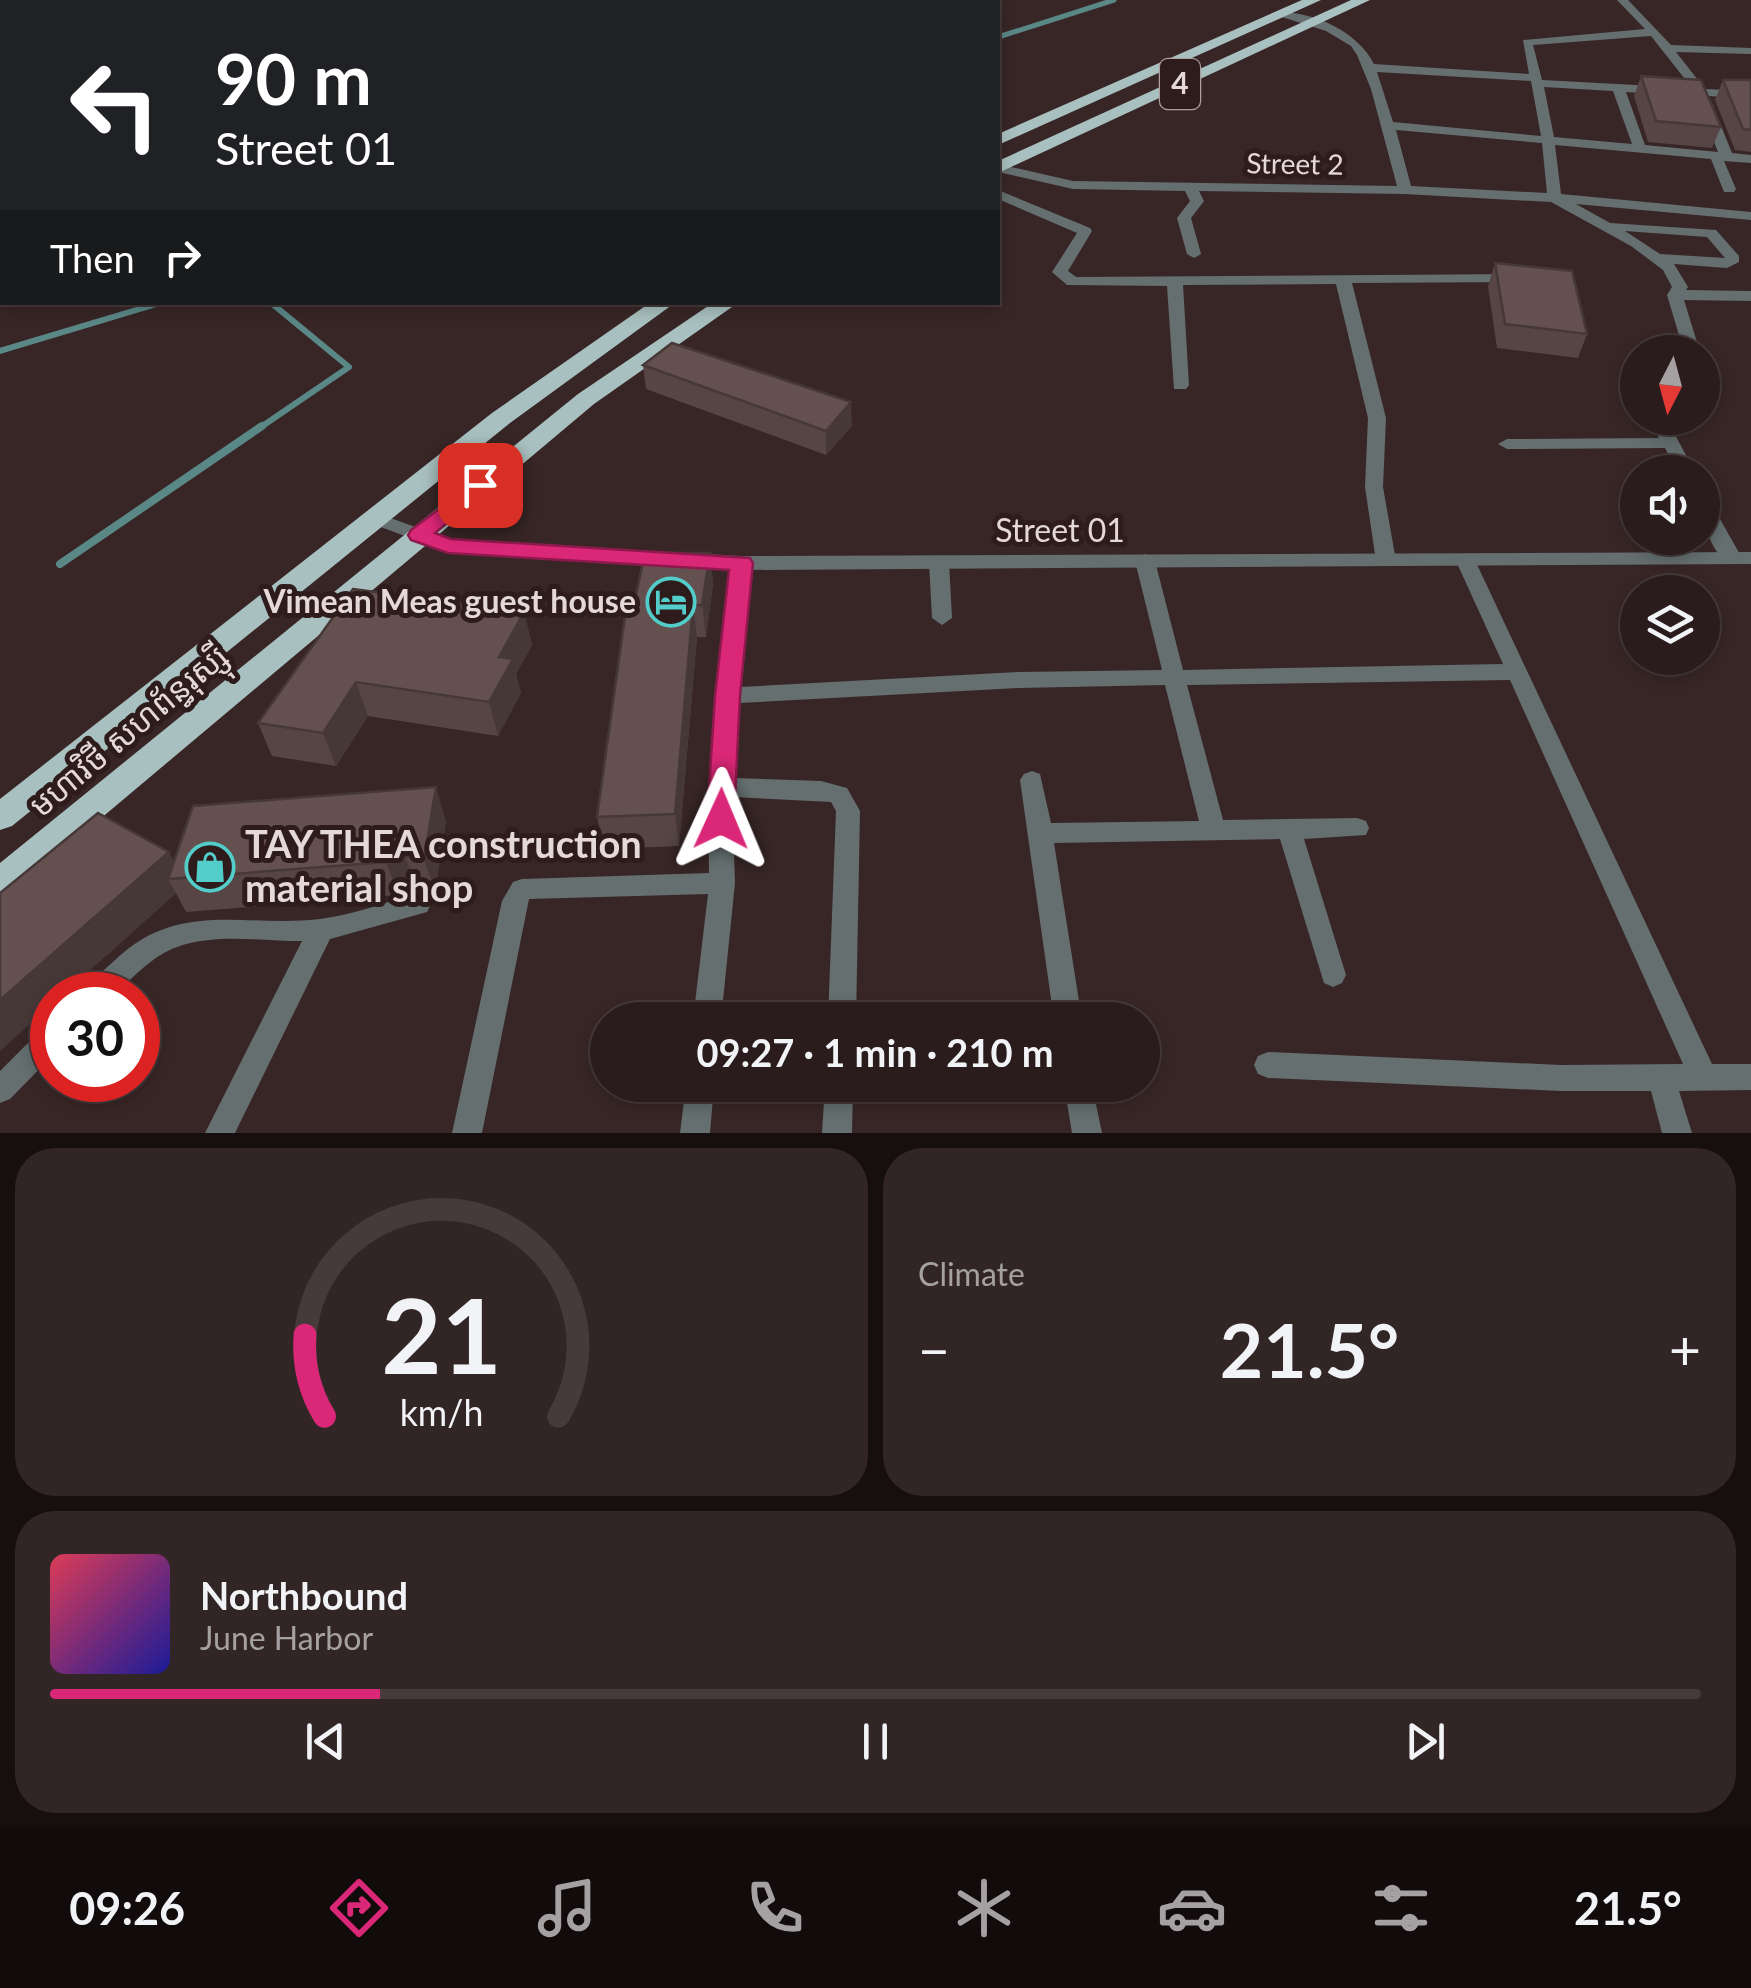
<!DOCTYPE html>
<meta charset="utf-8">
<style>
body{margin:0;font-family:Lato,"Noto Sans Khmer",sans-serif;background:#322525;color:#f1f3f6;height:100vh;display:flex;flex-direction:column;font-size:38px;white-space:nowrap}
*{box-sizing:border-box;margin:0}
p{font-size:32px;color:#a5a1a3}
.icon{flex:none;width:55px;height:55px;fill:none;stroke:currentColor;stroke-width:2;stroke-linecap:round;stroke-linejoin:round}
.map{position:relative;height:1133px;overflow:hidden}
.sheet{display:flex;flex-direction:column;gap:15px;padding:15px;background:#170f0f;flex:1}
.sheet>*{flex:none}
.hud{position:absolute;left:0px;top:0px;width:1000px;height:305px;box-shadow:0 5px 15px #0003,0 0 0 2px #463a3b;background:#202124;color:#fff;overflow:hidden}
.needle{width:65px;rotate:186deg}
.buttons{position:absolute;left:1620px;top:335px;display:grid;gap:20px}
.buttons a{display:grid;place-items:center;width:100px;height:100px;border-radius:50%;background:#2a1c1c;box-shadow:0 5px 15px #0003,0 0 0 2px #463a3b;font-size:50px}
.speed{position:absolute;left:30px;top:972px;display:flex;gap:20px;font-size:50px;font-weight:700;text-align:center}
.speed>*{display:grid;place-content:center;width:130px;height:130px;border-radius:50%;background:#2a1c1c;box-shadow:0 5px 15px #0003,0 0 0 2px #463a3b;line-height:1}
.speed .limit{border:15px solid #d22;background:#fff;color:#111}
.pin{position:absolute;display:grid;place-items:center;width:85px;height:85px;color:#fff;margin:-42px;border-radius:20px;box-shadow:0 5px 15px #0006}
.me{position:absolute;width:110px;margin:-55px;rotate:1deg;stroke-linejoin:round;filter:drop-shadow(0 0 8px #0008)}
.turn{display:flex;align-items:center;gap:35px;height:210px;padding:0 50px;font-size:45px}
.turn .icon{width:130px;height:130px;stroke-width:2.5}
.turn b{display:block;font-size:70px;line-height:85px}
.then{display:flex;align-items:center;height:95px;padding:0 50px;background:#0003;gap:20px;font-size:38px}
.big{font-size:75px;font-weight:700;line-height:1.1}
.sheet .tile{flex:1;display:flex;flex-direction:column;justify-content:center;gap:15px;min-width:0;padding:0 35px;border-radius:40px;background:#322525}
.sheet .dial{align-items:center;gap:0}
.dial svg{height:260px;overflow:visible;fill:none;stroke:#463a3b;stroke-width:7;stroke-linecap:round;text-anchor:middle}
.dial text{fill:#f1f3f6;stroke:none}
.song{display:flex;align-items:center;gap:30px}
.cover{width:120px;height:120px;border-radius:15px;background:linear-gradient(135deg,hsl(350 70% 55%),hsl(240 70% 35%))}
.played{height:10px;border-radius:5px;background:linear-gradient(90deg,#db2777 20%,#463a3b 20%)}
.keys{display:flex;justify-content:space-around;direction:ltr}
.heat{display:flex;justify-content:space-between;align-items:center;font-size:55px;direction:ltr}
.sheet .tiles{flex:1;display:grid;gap:15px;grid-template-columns:1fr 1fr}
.tile:last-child{grid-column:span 2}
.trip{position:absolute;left:590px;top:1002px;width:570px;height:100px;border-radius:50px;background:#2a1c1c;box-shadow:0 5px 15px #0003,0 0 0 2px #463a3b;font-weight:700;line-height:100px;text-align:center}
.menu{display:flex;height:160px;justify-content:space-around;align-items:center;background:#110b0b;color:#a5a1a3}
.menu .icon{width:70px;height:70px}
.menu .current{color:#db2777}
.menu b{font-size:45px;color:#f1f3f6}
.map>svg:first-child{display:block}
.water{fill:#1f6664;stroke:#5a8887;stroke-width:2.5}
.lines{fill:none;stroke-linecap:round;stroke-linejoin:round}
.stream-far2{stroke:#5a8887;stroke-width:5}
.stream-far1{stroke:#5a8887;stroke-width:6}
.stream{stroke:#5a8887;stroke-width:8}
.taxiway{stroke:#7c6c6c;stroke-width:68}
.runway{fill:#7c6c6c;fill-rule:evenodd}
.minor{fill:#656f6f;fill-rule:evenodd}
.tertiary{fill:#656f6f;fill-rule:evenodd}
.trunk{fill:#a8c0bf;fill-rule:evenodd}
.wall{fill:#574545}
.shaded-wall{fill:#473838}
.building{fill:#655050;stroke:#473838;stroke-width:2.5}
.route{fill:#db2777;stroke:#8e194d;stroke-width:2.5}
.labels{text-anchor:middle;stroke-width:10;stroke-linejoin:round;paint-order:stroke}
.far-street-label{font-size:28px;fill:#e5d8d8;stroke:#2e1c1c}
.shield{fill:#2e1c1c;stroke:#aea0a0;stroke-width:2.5}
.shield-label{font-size:30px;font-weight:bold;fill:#e5d8d8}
.street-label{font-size:32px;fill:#e5d8d8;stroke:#2e1c1c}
.poi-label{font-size:32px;font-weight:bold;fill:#e5d8d8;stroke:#2e1c1c;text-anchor:end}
.near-poi-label{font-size:38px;font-weight:bold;fill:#e5d8d8;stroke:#2e1c1c;text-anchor:start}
</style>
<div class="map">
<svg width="1751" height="1133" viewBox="0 0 1751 1133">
<rect width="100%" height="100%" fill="#382626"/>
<polygon class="water" points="76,0 435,0 64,2"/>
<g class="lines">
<polyline class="stream-far2" points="998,37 1114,0"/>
<g class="stream-far1">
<polyline points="0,351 163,302"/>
<polyline points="258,429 349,367 270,302"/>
</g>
<polyline class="stream" points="60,564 262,426"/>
<g class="taxiway">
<polyline points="750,2 755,0"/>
<polyline points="907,2 913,0"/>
</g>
<g class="runway">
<polygon points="738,0 837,0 737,2"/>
<polygon points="0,175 2,175 0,248"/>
</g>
<g class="minor">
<path d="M1617 0H1628L1671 45 1751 48V54L1676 52 1705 89 1751 91V99L1709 96 1732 153 1751 155V163L1724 161 1736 189 1734 192H1724L1711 159 1555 145 1561 194 1751 212V220L1576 204 1610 223 1716 230 1739 256V262L1727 268 1674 264 1688 287 1686 290 1751 291V301L1684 300 1700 352H1684L1667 295 1672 287 1663 270 1631 246 1551 202 1405 194 1199 191 1204 201 1191 218 1201 254 1194 258 1187 254 1177 218 1190 201 1185 191 1073 189 998 172V164L1073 181 1397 186 1371 89 1357 55 1351 46 1326 31 1279 16V12C1315 12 1358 32 1374 64L1529 74 1523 40 1645 29ZM1651 36 1692 88 1542 80 1533 45ZM1377 72 1531 81 1541 136 1393 122ZM1544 87 1613 91 1632 144 1554 137ZM1626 92 1696 96 1718 152 1645 145ZM1396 130 1542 143 1547 193 1411 186ZM1625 231 1707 237 1725 258 1660 254Z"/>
<polygon points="998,190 1090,228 1092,231 1068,271 1076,277 1521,274 1521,280 1516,282 1352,283 1386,418 1383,487 1396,561 1393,566 1379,566 1376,561 1365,487 1368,418 1336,284 1183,285 1189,385 1186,389 1174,389 1167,286 1067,285 1052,272 1077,233 998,199"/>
<polygon points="1632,362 1638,363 1638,383 1632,382 1624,367"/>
<polygon points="1702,379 1708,380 1711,390 1702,395"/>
<polygon points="1649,418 1666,418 1695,472 1677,472 1665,448 1507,449 1498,444 1507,439 1659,438"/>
<path d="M1702 497 1711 503 1742 558 1739 563 1732 564C1710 556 1702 519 1702 497Z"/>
<polygon points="1145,554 1155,561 1183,670 1503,664 1456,561 1459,556 1473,556 1712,1064 1751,1064 1751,1090 1679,1091 1692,1133 1662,1133 1651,1091 1561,1091 1268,1078 1258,1074 1254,1065 1258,1056 1268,1052 1561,1065 1683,1064 1510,680 1187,685 1223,820 1357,818 1366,821 1369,828 1366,835 1304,839 1346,975 1342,983 1333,987 1324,983 1280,839 1054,843 1082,1020 1054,1020 1020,780 1024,774 1032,771 1040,774 1051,823 1199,821 1165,685 1019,688 739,703 733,778 821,781 847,788 860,811 856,1020 828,1020 836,811 831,802 732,797 735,883 721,1020 693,1020 708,894 529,899 482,1133 452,1133 502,901 513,882 522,879 709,873 708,787 734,558 748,558 751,563 740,687 1019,672 1162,670 1135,561"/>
<polygon points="939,555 949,562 952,618 942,625 932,618 929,562"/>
<path d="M418 893 427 896 431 904 427 912 330 939 235 1133H205L302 941C263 941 214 933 177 947 152 956 133 977 115 995H83C90 981 103 971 114 961 178 899 243 928 320 919 353 915 386 902 418 893Z"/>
<polygon points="52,1025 52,1056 10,1099 0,1103 0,1071 42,1029"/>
<polygon points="686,1085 714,1085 710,1133 680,1133"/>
<polygon points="825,1085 853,1085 852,1133 822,1133"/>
<polygon points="1064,1085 1092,1085 1102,1133 1072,1133"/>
</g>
<polygon class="tertiary" points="374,512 451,540 741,556 1751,552 1751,564 741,570 449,552 367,522 364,518"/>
<g class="trunk">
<polygon points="1302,0 1321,0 998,145 998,134"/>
<polygon points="1351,0 1370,0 998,173 998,161"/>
<polygon points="651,302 676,302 510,423 12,826 0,830 0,799 492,413"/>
<polygon points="714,302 739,302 594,404 12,893 0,897 0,863 578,394"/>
</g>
</g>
<g class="wall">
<polygon points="1641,76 1721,127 1712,148 1648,142 1634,96"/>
<polygon points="1723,80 1751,80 1751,152 1735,150 1715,100"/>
<polygon points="1495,263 1587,334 1578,358 1497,348 1488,286"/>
<polygon points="643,365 852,426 826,455 646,389"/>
<polygon points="710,553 713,584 706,637 697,637 679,846 604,849 597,817 633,609"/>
<polygon points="524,612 532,645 516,674 521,693 498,736 368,716 336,766 272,756 258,723"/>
<polygon points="446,821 435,892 417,889 398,895 186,912 176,893 62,995 52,995 174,861"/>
</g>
<g class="shaded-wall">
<polygon points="851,402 852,426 826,455 826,431"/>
<polygon points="710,553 713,584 706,637 702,605"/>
<polygon points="693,605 697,637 679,846 675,814"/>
<polygon points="524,612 532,645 516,674 521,693 498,736 489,702 499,657"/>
<polygon points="356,682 368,716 336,766 323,733"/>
<polygon points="436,787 446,821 435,892 424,859"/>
<polygon points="169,852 183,878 168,879 176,893 62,995 52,995 52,1004 0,1051 0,1000"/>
<polygon points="405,856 417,889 398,895 386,862"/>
</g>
<g class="building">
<polygon points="1641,76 1701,80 1721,127 1656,121"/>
<polygon points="1723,80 1751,80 1751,130 1743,129"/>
<polygon points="1495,263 1572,271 1587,334 1505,324"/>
<polygon points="672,343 851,402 826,431 643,365"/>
<polygon points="645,553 710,553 702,605 693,605 675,814 597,817 626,609 633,609"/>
<polygon points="353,589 524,612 499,657 513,659 489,702 356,682 323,733 258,723"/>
<polygon points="436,787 424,859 405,856 386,862 168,879 193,806"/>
<polygon points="98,813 169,852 0,1000 0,893"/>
</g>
<polygon class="route" points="480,478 488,480 491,485 488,489 435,533 451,539 750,558 753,563 740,696 734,819 730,827 721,830 711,827 707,819 715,696 729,570 448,553 411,540 408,535 411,530"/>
<defs>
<g id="hotel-ring" transform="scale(2.5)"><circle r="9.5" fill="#2e1c1c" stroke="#53cdc9" stroke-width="1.5"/><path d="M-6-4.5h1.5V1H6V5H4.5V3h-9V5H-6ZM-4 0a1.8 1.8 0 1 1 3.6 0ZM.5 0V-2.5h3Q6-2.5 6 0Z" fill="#53cdc9"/></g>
<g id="shop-ring" transform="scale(2.5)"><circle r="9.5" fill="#2e1c1c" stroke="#53cdc9" stroke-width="1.5"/><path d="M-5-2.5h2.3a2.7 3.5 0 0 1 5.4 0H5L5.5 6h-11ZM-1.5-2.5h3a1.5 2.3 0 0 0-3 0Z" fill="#53cdc9"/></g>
</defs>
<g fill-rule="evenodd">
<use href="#hotel-ring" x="671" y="602"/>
<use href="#shop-ring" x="210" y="867"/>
</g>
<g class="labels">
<g class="far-street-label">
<text transform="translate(1295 164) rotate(1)" y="10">Street 2</text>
</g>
<rect class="shield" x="1160" y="59" width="40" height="50" rx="8"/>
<g class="shield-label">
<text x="1180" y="94">4</text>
</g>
<g class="street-label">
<text x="1060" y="542">Street 01</text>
<text transform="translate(129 731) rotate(-40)" y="11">មហាវិថី សហព័ន្ធរុស្ស៊ី</text>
</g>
<g class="poi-label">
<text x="636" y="613">Vimean Meas guest house</text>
</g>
<g class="near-poi-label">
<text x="245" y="858">TAY THEA construction<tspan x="245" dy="44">material shop</tspan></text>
</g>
</g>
</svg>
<div class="buttons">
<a><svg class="needle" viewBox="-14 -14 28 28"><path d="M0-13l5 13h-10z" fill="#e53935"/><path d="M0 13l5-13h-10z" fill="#a5a1a3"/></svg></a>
<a><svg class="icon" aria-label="sound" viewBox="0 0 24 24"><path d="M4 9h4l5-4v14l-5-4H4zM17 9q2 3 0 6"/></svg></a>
<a><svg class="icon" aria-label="layers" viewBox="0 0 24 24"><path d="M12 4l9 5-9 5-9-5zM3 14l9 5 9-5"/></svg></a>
</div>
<div class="speed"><div class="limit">30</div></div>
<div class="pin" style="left:480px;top:485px;background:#d93025"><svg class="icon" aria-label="arrive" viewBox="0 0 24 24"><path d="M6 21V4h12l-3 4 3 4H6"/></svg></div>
<svg class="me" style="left:721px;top:819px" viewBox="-20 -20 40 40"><path d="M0-17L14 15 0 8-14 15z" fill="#db2777" stroke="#fff" stroke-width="4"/></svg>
<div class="trip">09:27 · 1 min · 210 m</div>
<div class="hud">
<div class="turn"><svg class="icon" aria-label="left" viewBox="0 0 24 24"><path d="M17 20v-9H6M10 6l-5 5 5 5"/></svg><div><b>90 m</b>Street 01</div></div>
<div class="then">Then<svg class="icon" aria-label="right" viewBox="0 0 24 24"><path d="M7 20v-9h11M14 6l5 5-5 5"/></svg></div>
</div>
</div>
<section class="sheet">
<div class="tiles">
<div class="tile dial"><svg viewBox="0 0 100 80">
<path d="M14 69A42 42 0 1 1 86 69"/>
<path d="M14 69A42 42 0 0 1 8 44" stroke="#db2777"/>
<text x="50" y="56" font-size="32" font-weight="700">21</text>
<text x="50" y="72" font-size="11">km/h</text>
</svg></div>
<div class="tile"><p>Climate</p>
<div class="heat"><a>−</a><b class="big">21.5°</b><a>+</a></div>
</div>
<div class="tile">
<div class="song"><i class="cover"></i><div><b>Northbound</b><p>June Harbor</p></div></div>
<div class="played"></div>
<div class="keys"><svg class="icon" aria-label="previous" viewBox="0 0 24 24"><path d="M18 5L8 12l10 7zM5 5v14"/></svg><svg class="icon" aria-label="pause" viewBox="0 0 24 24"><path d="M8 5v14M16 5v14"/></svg><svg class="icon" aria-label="next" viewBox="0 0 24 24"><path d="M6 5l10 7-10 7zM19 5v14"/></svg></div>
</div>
</div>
</section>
<nav class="menu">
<b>09:26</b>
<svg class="icon current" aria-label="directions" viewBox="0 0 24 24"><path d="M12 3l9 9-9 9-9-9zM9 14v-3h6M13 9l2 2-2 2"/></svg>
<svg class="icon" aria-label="music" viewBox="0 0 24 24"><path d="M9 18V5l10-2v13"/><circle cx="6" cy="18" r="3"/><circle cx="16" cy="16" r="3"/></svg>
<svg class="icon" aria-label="phone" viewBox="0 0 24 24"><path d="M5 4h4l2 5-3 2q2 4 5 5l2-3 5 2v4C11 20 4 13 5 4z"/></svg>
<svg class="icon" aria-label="climate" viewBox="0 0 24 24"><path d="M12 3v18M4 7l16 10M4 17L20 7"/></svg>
<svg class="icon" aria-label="car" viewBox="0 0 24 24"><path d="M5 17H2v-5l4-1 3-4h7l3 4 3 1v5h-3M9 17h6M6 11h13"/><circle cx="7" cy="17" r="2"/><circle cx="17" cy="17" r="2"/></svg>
<svg class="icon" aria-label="filters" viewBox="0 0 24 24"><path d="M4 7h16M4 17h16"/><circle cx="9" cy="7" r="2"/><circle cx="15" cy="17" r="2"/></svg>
<b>21.5°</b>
</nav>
